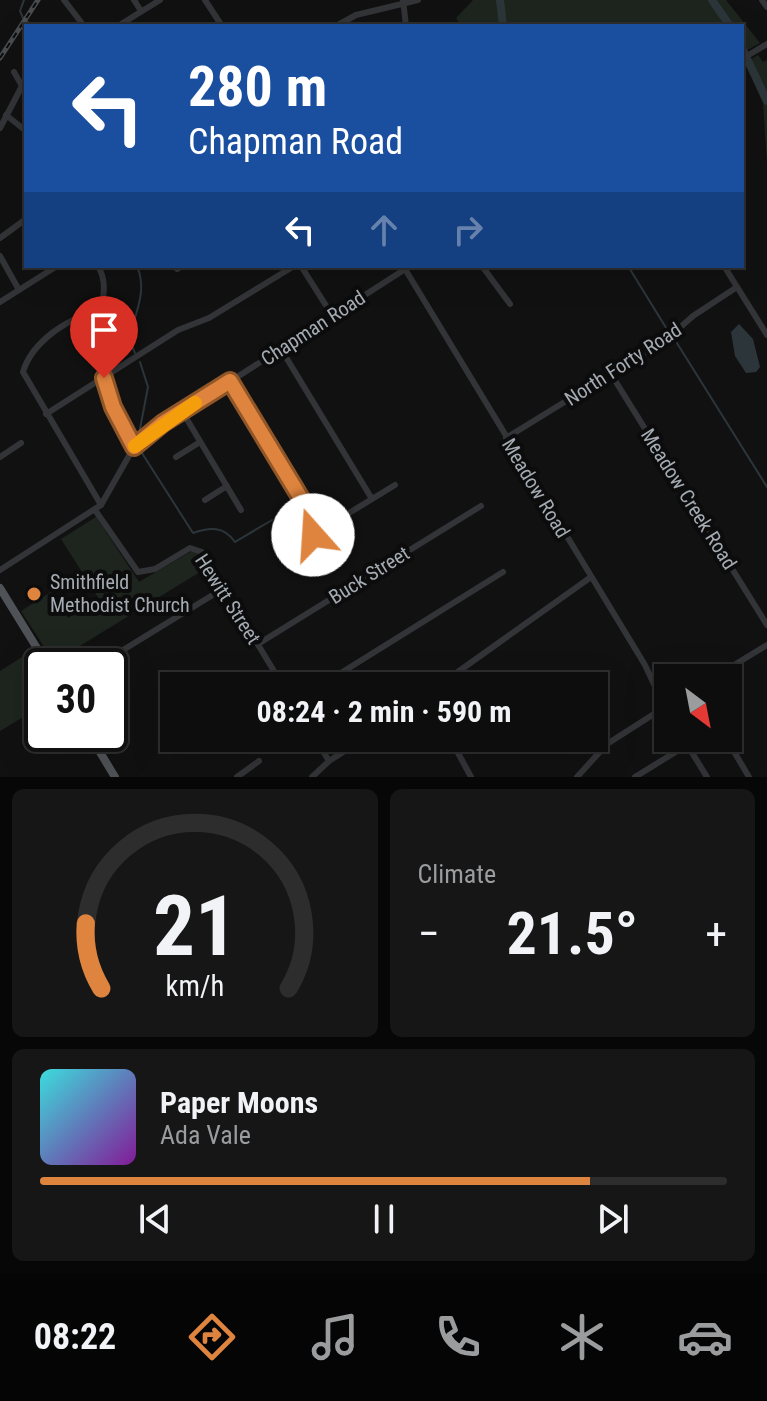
<!DOCTYPE html>
<meta charset="utf-8">
<style>
body{margin:0;font-family:"Roboto Condensed",sans-serif;background:#161617;color:#f1f3f6;height:100vh;display:flex;flex-direction:column;font-size:30px;white-space:nowrap}
*{box-sizing:border-box;margin:0}
p{font-size:26px;color:#9a9c9e}
.icon{flex:none;width:44px;height:44px;fill:none;stroke:currentColor;stroke-width:2;stroke-linecap:round;stroke-linejoin:round}
.map{position:relative;height:777px;overflow:hidden}
.panel{display:flex;flex-direction:column;gap:12px;padding:12px;background:#070708;flex:1}
.panel>*{flex:none}
.guide{position:absolute;left:24px;top:24px;width:720px;height:244px;border-radius:0px;box-shadow:0 8px 32px #0002,0 0 0 2px #2d2d2e;background:#1a4fa0;color:#fff;overflow:hidden}
.needle{width:52px;rotate:148deg}
.controls{position:absolute;left:654px;top:664px;display:grid;gap:16px}
.controls a{display:grid;place-items:center;width:88px;height:88px;border-radius:0px;background:#0d0d0e;box-shadow:0 8px 32px #0002,0 0 0 2px #2d2d2e;font-size:40px}
.speed{position:absolute;left:24px;top:648px;display:flex;gap:16px;font-size:40px;font-weight:700;text-align:center}
.speed>*{display:grid;place-content:center;width:104px;height:104px;border-radius:50%;background:#0d0d0e;box-shadow:0 8px 32px #0002,0 0 0 2px #2d2d2e;line-height:1}
.speed .limit{border:4px solid #111;border-radius:12px;background:#fff;color:#111}
.pin{position:absolute;display:grid;place-items:center;width:68px;height:68px;color:#fff;margin:-82px -34px;border-radius:50% 50% 50% 0;rotate:-45deg;box-shadow:0 0 8px #0007}
.pin .icon{rotate:45deg}
.me{position:absolute;width:88px;margin:-44px;rotate:341deg;stroke-linejoin:round;filter:drop-shadow(0 0 6px #0008)}
.turn{display:flex;align-items:center;gap:28px;height:168px;padding:0 32px;font-size:36px}
.turn .icon{width:104px;height:104px;stroke-width:2.5}
.turn b{display:block;font-size:56px;line-height:68px}
.lanes{display:flex;align-items:center;height:76px;padding:0 32px;background:#0003;justify-content:center;gap:40px;direction:ltr}
.lanes .off{opacity:.35}
.big{font-size:60px;font-weight:700;line-height:1.1}
.panel .tile{flex:1;display:flex;flex-direction:column;justify-content:center;gap:12px;min-width:0;padding:0 28px;border-radius:12px;background:#161617}
.panel .dial{align-items:center;gap:0}
.dial svg{height:208px;overflow:visible;fill:none;stroke:#2d2d2e;stroke-width:7;stroke-linecap:round;text-anchor:middle}
.dial text{fill:#f1f3f6;stroke:none}
.song{display:flex;align-items:center;gap:24px}
.cover{width:96px;height:96px;border-radius:12px;background:linear-gradient(135deg,hsl(180 70% 55%),hsl(290 70% 35%))}
.played{height:8px;border-radius:4px;background:linear-gradient(90deg,#de843e 80%,#2d2d2e 80%)}
.keys{display:flex;justify-content:space-around;direction:ltr}
.heat{display:flex;justify-content:space-between;align-items:center;font-size:44px;direction:ltr}
.panel .tiles{flex:1;display:grid;gap:12px;grid-template-columns:1fr 1fr}
.tile:last-child{grid-column:span 2}
.trip{position:absolute;left:160px;top:672px;width:448px;height:80px;border-radius:0px;background:#0d0d0e;box-shadow:0 8px 32px #0002,0 0 0 2px #2d2d2e;font-weight:700;line-height:80px;text-align:center}
.menu{display:flex;height:128px;justify-content:space-around;align-items:center;background:#050506;color:#9a9c9e}
.menu .icon{width:56px;height:56px}
.menu .active{color:#de843e}
.menu b{font-size:36px;color:#f1f3f6}
.map>svg:first-child{display:block}
.green{fill:#1e251e}
.water{fill:#2c363a}
.lines{fill:none;stroke-linecap:round;stroke-linejoin:round}
.stream{stroke:#2c363a;stroke-width:2}
.river{stroke:#2c363a;stroke-width:8}
.minor{stroke:#333437;stroke-width:6}
.major{stroke:#4f5256;stroke-width:8}
.rail-casing{stroke:#4a4d50;stroke-width:5}
.rail{stroke:#0c0c0d;stroke-width:2;stroke-dasharray:6;stroke-linecap:butt}
.route-casing{stroke:#905628;stroke-width:20}
.route{stroke:#de843e;stroke-width:14}
.slow{stroke:#f59e0b;stroke-width:14}
.poi-dot{fill:#de843e;stroke:#0c0c0d;stroke-width:3}
.labels{text-anchor:middle;stroke-width:8;stroke-linejoin:round;paint-order:stroke}
.street-label{font-size:20px;fill:#a4abb2;stroke:#0c0c0d}
.poi-label{font-size:20px;fill:#a4abb2;stroke:#0c0c0d;text-anchor:start}
</style>
<div class="map">
<svg width="767" height="777" viewBox="0 0 767 777">
<rect width="100%" height="100%" fill="#111112"/>
<g class="green">
<polygon points="473,0 726,0 760,43 742,53 742,26 461,26 456,18"/>
<polygon points="758,55 763,62 767,60 767,163 763,103 745,63"/>
<polygon points="96,517 139,582 192,551 200,554 208,567 54,662 21,611 51,592 68,618 84,608 82,604 89,599 92,603 99,599 61,539"/>
<polygon points="30,652 42,672 42,713 37,716 30,713 0,731 0,671"/>
</g>
<polygon class="water" points="739,324 753,339 760,367 756,372 746,373 735,356 731,332"/>
<g class="lines">
<g class="stream">
<polyline points="23,18 20,11 24,0"/>
<polyline points="26,20 32,26"/>
<polyline points="628,266 668,331"/>
<polyline points="675,340 767,487"/>
<path d="M135 353C121 327 152 302 137 266"/>
<polyline points="139,434 148,387 140,362"/>
<path d="M140 450 193 533C210 527 224 526 235 542L272 520"/>
</g>
<g class="river">
<polyline points="500,0 503,26"/>
<polyline points="712,0 730,26"/>
<polyline points="742,48 767,101"/>
</g>
<g class="minor">
<polyline points="64,0 84,26"/>
<polyline points="134,0 141,11"/>
<polyline points="205,0 222,26"/>
<polyline points="403,0 406,26"/>
<polyline points="762,0 767,7"/>
<polyline points="118,26 160,0"/>
<polyline points="336,26 356,15 418,0"/>
<polyline points="742,59 767,44"/>
<polyline points="6,115 26,131"/>
<polyline points="0,128 22,86 14,72"/>
<polyline points="0,238 26,219"/>
<polyline points="0,256 19,290"/>
<path d="M98 266C114 293 92 318 96 346 100 382 116 416 134 447"/>
<polyline points="301,266 332,315"/>
<polyline points="482,266 510,304"/>
<polyline points="724,266 767,335"/>
<polyline points="177,269 183,266"/>
<polyline points="405,269 645,665 668,714"/>
<polyline points="0,302 57,266"/>
<path d="M99 315C70 313 31 344 23 372L101 505"/>
<polyline points="281,349 372,499"/>
<polyline points="611,374 767,625"/>
<polyline points="230,381 311,515 314,531 311,559"/>
<polyline points="182,411 241,510"/>
<polyline points="46,414 178,330 209,318 294,266"/>
<polyline points="506,438 667,339 693,316 737,287"/>
<polyline points="0,457 21,443"/>
<polyline points="176,457 200,442"/>
<polyline points="205,500 227,486"/>
<polyline points="95,510 138,572 155,569 190,548 202,552 283,686"/>
<polyline points="313,535 395,485"/>
<polyline points="0,570 101,505 134,447 150,433 410,266"/>
<polyline points="258,644 481,506"/>
<polyline points="97,666 224,588"/>
<polyline points="713,678 767,645"/>
<polyline points="320,686 503,572"/>
<polyline points="438,686 591,577"/>
<polyline points="315,738 329,761"/>
<polyline points="450,738 471,777"/>
<polyline points="683,738 707,777"/>
<polyline points="733,750 749,777"/>
<polyline points="237,777 259,761"/>
<polyline points="312,777 329,761 365,738"/>
<polyline points="577,777 607,744 668,705"/>
<polyline points="635,777 687,745"/>
</g>
<g class="major">
<polyline points="0,588 48,666"/>
<polyline points="89,734 115,777"/>
</g>
<g class="rail-casing">
<polyline id="rail" points="0,58 38,0"/>
</g>
<use href="#rail" class="rail"/>
</g>
<g class="lines">
<g class="route-casing">
<polyline id="route" points="104,378 113,407 134,447 163,423 230,381 311,515 313,535"/>
</g>
<use href="#route" class="route"/>
<polyline class="slow" points="135,446 195,403"/>
</g>
<circle class="poi-dot" cx="34" cy="594" r="8"/>
<g class="labels">
<g class="street-label">
<text transform="translate(313 328) rotate(-33)" y="7">Chapman Road</text>
<text transform="translate(623 364) rotate(-33)" y="7">North Forty Road</text>
<text transform="translate(536 488) rotate(59)" y="7">Meadow Road</text>
<text transform="translate(689 499) rotate(58)" y="7">Meadow Creek Road</text>
<text transform="translate(369 575) rotate(-32)" y="7">Buck Street</text>
<text transform="translate(228 599) rotate(57)" y="7">Hewitt Street</text>
</g>
<g class="poi-label">
<text x="50" y="589">Smithfield<tspan x="50" dy="23">Methodist Church</tspan></text>
</g>
</g>
</svg>
<div class="controls">
<a><svg class="needle" viewBox="-14 -14 28 28"><path d="M0-13l5 13h-10z" fill="#e53935"/><path d="M0 13l5-13h-10z" fill="#9a9c9e"/></svg></a>
</div>
<div class="speed"><div class="limit">30</div></div>
<div class="pin" style="left:104px;top:378px;background:#d93025"><svg class="icon" aria-label="arrive" viewBox="0 0 24 24"><path d="M6 21V4h12l-3 4 3 4H6"/></svg></div>
<svg class="me" style="left:313px;top:535px" viewBox="-20 -20 40 40"><circle r="19" fill="#fff"/><path d="M0-13L10 11 0 6-10 11z" fill="#de843e"/></svg>
<div class="trip">08:24 · 2 min · 590 m</div>
<div class="guide">
<div class="turn"><svg class="icon" aria-label="left" viewBox="0 0 24 24"><path d="M17 20v-9H6M10 6l-5 5 5 5"/></svg><div><b>280 m</b>Chapman Road</div></div>
<div class="lanes"><svg class="icon" aria-label="left" viewBox="0 0 24 24"><path d="M17 20v-9H6M10 6l-5 5 5 5"/></svg><svg class="icon off" aria-label="ahead" viewBox="0 0 24 24"><path d="M12 20V5M6 11l6-6 6 6"/></svg><svg class="icon off" aria-label="right" viewBox="0 0 24 24"><path d="M7 20v-9h11M14 6l5 5-5 5"/></svg></div>
</div>
</div>
<section class="panel">
<div class="tiles">
<div class="tile dial"><svg viewBox="0 0 100 80">
<path d="M14 69A42 42 0 1 1 86 69"/>
<path d="M14 69A42 42 0 0 1 8 44" stroke="#de843e"/>
<text x="50" y="56" font-size="32" font-weight="700">21</text>
<text x="50" y="72" font-size="11">km/h</text>
</svg></div>
<div class="tile"><p>Climate</p>
<div class="heat"><a>−</a><b class="big">21.5°</b><a>+</a></div>
</div>
<div class="tile">
<div class="song"><i class="cover"></i><div><b>Paper Moons</b><p>Ada Vale</p></div></div>
<div class="played"></div>
<div class="keys"><svg class="icon" aria-label="previous" viewBox="0 0 24 24"><path d="M18 5L8 12l10 7zM5 5v14"/></svg><svg class="icon" aria-label="pause" viewBox="0 0 24 24"><path d="M8 5v14M16 5v14"/></svg><svg class="icon" aria-label="next" viewBox="0 0 24 24"><path d="M6 5l10 7-10 7zM19 5v14"/></svg></div>
</div>
</div>
</section>
<nav class="menu">
<b>08:22</b>
<svg class="icon active" aria-label="directions" viewBox="0 0 24 24"><path d="M12 3l9 9-9 9-9-9zM9 14v-3h6M13 9l2 2-2 2"/></svg>
<svg class="icon" aria-label="music" viewBox="0 0 24 24"><path d="M9 18V5l10-2v13"/><circle cx="6" cy="18" r="3"/><circle cx="16" cy="16" r="3"/></svg>
<svg class="icon" aria-label="phone" viewBox="0 0 24 24"><path d="M5 4h4l2 5-3 2q2 4 5 5l2-3 5 2v4C11 20 4 13 5 4z"/></svg>
<svg class="icon" aria-label="climate" viewBox="0 0 24 24"><path d="M12 3v18M4 7l16 10M4 17L20 7"/></svg>
<svg class="icon" aria-label="car" viewBox="0 0 24 24"><path d="M5 17H2v-5l4-1 3-4h7l3 4 3 1v5h-3M9 17h6M6 11h13"/><circle cx="7" cy="17" r="2"/><circle cx="17" cy="17" r="2"/></svg>
</nav>
